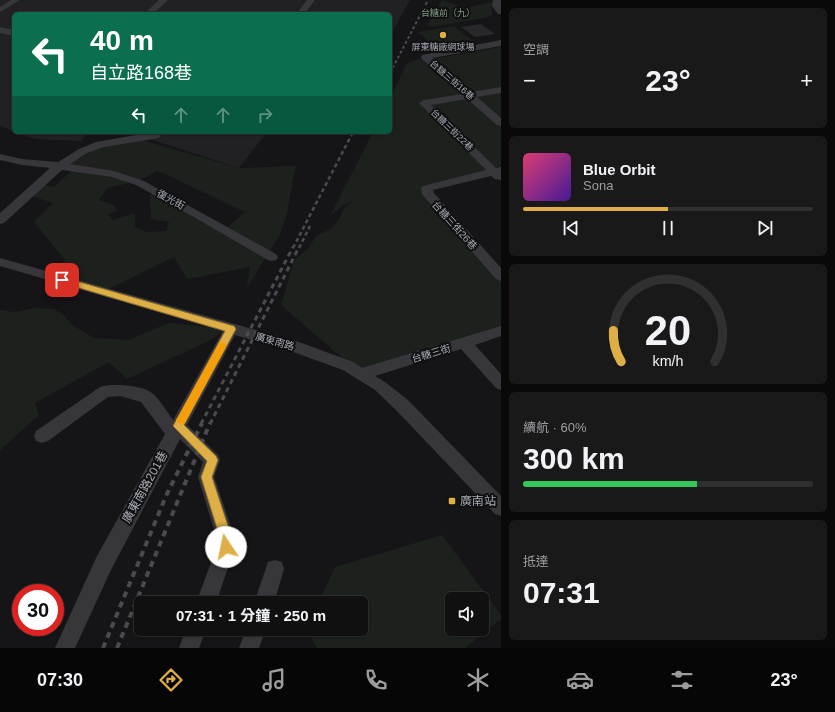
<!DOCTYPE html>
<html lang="zh-TW">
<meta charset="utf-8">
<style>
body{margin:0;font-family:Helvetica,"Noto Sans TC",sans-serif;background:#19191a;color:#f1f3f6;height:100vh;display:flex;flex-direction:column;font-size:15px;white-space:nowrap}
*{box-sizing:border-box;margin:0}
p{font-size:13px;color:#9c9d9f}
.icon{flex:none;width:22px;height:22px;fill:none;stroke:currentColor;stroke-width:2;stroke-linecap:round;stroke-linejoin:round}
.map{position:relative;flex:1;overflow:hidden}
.side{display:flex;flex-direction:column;gap:8px;padding:8px;background:#090909;width:334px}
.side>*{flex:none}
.top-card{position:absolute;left:12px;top:12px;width:380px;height:122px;border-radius:6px;box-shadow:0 1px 3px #0004,0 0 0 1px #303031;background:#0b6e4f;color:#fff;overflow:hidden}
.tools{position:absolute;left:445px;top:592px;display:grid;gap:8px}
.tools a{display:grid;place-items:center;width:44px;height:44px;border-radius:6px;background:#101011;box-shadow:0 1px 3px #0004,0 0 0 1px #303031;font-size:20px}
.speed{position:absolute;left:12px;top:584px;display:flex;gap:8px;font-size:20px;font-weight:700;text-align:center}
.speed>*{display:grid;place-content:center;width:52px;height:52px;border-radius:50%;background:#101011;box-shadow:0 1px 3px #0004,0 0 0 1px #303031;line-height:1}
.speed .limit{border:6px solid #d22;background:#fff;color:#111}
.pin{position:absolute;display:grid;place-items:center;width:34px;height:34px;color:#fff;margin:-17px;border-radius:8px;box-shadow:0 2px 6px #0006}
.me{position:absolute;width:44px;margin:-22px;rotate:349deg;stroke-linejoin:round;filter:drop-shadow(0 0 3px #0008)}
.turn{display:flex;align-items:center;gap:14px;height:84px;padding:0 12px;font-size:18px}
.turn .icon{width:52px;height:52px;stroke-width:2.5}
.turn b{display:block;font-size:28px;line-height:34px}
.lanes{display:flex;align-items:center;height:38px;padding:0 12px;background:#0003;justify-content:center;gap:20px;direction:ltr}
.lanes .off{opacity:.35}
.big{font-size:30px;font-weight:700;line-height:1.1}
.side .tile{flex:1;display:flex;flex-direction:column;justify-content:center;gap:6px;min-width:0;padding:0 14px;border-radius:6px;background:#19191a}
.side .dial{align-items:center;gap:0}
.dial svg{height:104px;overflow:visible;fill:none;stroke:#303031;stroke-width:7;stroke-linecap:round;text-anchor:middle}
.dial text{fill:#f1f3f6;stroke:none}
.song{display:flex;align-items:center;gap:12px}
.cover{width:48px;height:48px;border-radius:6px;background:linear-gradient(135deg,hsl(340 70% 55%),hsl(260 70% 35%))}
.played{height:4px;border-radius:2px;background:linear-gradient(90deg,#deaf46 50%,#303031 50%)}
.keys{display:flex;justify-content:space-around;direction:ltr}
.heat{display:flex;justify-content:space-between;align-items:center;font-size:22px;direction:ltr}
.charge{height:6px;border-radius:3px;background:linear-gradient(90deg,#34c759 60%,#303031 0)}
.trip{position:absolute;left:134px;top:596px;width:234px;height:40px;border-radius:6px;background:#101011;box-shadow:0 1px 3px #0004,0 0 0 1px #303031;font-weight:700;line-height:40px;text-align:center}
.tabs{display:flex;height:64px;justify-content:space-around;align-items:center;background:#060607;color:#9c9d9f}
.tabs .icon{width:28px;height:28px}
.tabs .current{color:#deaf46}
.tabs b{font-size:18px;color:#f1f3f6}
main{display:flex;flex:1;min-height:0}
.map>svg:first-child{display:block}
.built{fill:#212124}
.green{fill:#1c211d;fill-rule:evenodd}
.building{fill:#28282b}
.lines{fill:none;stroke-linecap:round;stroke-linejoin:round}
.minor{fill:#37373b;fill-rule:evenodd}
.rail-far3{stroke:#4a4b50;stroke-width:2;stroke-dasharray:3 2.5;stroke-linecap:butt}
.rail-far2{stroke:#4a4b50;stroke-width:2.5;stroke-dasharray:4 3;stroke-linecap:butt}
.rail-far1{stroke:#4a4b50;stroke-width:3;stroke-dasharray:5 4;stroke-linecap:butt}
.rail{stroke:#4a4b50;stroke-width:4;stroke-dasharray:6 5;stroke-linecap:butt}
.route{fill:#deaf46;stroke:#90722e}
.slow{fill:#f59e0b}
.poi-dot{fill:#deaf46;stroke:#101012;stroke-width:1.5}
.labels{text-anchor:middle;stroke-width:4;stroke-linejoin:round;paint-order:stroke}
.far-park-label{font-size:9px;fill:#829e84;stroke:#101012}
.far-poi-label{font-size:9px;fill:#a9acb5;stroke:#101012}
.far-street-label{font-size:9px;fill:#a9acb5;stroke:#101012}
.street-label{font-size:10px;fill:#a9acb5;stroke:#101012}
.near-street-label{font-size:12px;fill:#a9acb5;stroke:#101012}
.near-poi-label{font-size:12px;fill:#a9acb5;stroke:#101012;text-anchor:start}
</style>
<main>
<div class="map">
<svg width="501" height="648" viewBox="0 0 501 648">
<rect width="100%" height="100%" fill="#151517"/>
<g class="built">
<polygon points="0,0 410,0 390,36 390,14 14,14 14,131 0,126"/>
<polygon points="16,132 90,132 80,141 35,139"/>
<polygon points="128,132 267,132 239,168"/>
</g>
<g class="green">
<polygon points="442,0 465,8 492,2 492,14 489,17 431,27 427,26"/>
<polygon points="454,26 474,42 436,48 418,32"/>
<polygon points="501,47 501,170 428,188 501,276 501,331 361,374 281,305 294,260 308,249 316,236 331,229 339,219 343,210 353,201 342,206 330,216 373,132 390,132 390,98 407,63 425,57 439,58"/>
<path d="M128 136 239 168 297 166 294 173 287 214 280 234 247 288 250 267 187 279 174 257 103 292 49 276 65 260 34 222 53 203 28 195 40 184 54 187 78 165 64 163 113 140ZM157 171 167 175 245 212 228 227 154 189 150 197 151 219 169 222 166 231 147 232 135 227V213L113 220 108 214 117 211 114 205 99 200 107 188 139 181Z"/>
<polygon points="34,308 53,309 63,314 72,325 94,338 128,340 169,323 231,329 223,331 209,341 127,379 109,362 35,403 39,415 0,450 0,310 14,312"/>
<path d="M442 535 501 615V619L465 648H317L309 634V629H361V603H318L335 567ZM452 599H482V629H452Z"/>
</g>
<polygon class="building" points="481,24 495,34 475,37 461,27"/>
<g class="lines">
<g class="minor">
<polygon points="11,0 20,0 0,12 0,7"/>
<polygon points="159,0 168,0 153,14 144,14"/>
<polygon points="307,0 315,0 304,14 296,14"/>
<polygon points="493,0 501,0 501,14 498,14 492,6"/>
<polygon points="0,27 14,30 14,36 0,33"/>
<polygon points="501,40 501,46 432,58 471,92 501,87 501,93 477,97 501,118 501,126 497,125 467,99 431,105 496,168 501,167 501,180 495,179 491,176 433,190 434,193 501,268 501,281 496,279 422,194 421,188 423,186 486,170 419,103 424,100 462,94 422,59 421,57 422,55"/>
<polygon points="153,132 163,132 159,138 104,147 87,153 70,164 114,171 144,181 276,254 278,257 276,260 272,261 268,260 192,216 136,185 112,177 62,170 4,223 0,224 0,213 50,168 22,165 0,160 0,154 22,159 58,162 79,149 96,142"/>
<path d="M0 258 299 342 353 362 362 368 501 326V336L475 345 501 374V390L496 388 461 349 375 376 385 382 408 400 501 496V516L495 514 396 410 375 390 343 370 296 353 235 335 187 425 218 455 220 460 214 477 235 539V547L216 603H196L217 547V539L198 477 203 462 180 439 111 570 75 648H55L97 556 165 434 141 402 120 396 108 397 48 441 42 443 36 441 34 436 36 431 100 387C111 383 142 385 152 393 159 398 167 412 173 420L223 331 0 266Z"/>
<polygon points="275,560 282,562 284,569 274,603 254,603 268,562"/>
<polygon points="186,629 206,629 199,648 179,648"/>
<polygon points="246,629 266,629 259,648 239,648"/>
</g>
<polyline class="rail-far3" points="390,73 428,0"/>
<g class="rail-far2">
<polyline points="293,248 353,132"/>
<polyline points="299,248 310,226"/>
</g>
<g class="rail-far1">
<polyline points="201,424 293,247"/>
<polyline points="210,424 299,247"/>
</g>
<g class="rail">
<polyline points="103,648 166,496 202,423"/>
<polyline points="117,648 210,423"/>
</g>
</g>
<polygon class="route" points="59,277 62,277 234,326 236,329 184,425 216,456 218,460 212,477 232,538 232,547 230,552 226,553 222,552 220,538 201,477 207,461 173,426 225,331 59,282 58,280"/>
<polygon class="slow" points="222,342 227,345 185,423 181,425 178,423 176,420 178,417 219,343"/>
<g class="poi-dot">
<circle cx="443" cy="35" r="4"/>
<rect x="448" y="497" width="8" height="8" rx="2"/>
</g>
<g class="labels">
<g class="far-park-label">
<text x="448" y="16">台糖前（九）</text>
</g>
<g class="far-poi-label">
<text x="443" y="50">屏東糖廠網球場</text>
</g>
<g class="far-street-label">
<text transform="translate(452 80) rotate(41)" y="3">台糖三街16巷</text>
<text transform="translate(452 130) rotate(44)" y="3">台糖三街22巷</text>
</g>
<g class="street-label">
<text transform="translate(171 199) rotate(28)" y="4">復光街</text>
<text transform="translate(455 225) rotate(48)" y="4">台糖三街26巷</text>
<text transform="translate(275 341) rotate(16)" y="4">廣東南路</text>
<text transform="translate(431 353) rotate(-17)" y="4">台糖三街</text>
</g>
<g class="near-street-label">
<text transform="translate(145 487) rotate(-61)" y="4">廣東南路201巷</text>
</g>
<g class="near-poi-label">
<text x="460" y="505">廣南站</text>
</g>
</g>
</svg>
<div class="tools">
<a><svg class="icon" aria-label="sound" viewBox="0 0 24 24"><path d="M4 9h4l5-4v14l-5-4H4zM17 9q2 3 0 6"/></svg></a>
</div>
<div class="speed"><div class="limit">30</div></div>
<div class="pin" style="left:62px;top:280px;background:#d93025"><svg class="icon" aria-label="arrive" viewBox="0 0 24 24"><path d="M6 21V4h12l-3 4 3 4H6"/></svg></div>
<svg class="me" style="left:226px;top:547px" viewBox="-20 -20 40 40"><circle r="19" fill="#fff"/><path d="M0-13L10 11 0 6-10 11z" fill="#deaf46"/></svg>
<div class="trip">07:31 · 1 分鐘 · 250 m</div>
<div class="top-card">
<div class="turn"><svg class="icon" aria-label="left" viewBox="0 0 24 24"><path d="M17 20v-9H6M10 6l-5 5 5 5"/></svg><div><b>40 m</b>自立路168巷</div></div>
<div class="lanes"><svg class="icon" aria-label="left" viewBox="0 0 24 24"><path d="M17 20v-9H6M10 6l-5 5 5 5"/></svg><svg class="icon off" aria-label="ahead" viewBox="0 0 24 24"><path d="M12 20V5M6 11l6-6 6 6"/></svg><svg class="icon off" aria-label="ahead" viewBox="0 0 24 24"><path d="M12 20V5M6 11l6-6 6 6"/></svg><svg class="icon off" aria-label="right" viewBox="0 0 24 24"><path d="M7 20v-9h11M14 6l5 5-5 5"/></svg></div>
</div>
</div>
<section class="side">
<div class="tile"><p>空調</p>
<div class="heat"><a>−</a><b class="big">23°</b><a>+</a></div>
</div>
<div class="tile">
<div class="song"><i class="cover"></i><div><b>Blue Orbit</b><p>Sona</p></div></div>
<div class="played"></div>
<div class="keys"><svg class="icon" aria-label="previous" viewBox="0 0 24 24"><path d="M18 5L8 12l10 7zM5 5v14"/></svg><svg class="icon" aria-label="pause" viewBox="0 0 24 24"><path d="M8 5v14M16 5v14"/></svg><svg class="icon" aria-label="next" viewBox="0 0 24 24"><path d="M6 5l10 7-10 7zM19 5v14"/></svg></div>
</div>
<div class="tile dial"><svg viewBox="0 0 100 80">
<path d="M14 69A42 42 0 1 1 86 69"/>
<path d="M14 69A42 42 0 0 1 8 45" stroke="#deaf46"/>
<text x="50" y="56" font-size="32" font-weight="700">20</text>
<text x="50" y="72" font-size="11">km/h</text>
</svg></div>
<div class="tile"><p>續航 · 60%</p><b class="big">300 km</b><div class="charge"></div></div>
<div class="tile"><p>抵達</p><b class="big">07:31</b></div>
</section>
</main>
<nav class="tabs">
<b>07:30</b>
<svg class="icon current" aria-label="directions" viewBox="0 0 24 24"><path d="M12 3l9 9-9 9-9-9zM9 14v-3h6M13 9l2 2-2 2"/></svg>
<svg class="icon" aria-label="music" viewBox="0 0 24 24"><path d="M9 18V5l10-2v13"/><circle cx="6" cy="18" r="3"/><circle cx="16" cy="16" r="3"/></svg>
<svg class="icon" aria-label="phone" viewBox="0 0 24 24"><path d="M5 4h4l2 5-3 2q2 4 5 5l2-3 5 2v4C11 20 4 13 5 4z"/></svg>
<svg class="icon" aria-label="climate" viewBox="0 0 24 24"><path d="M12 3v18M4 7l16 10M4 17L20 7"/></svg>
<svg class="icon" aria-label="car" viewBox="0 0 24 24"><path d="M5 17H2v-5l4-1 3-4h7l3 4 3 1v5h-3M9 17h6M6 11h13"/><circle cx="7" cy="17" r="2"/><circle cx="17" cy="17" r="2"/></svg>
<svg class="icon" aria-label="filters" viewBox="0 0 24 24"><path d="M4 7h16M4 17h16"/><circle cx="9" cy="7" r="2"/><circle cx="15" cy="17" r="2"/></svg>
<b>23°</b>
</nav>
